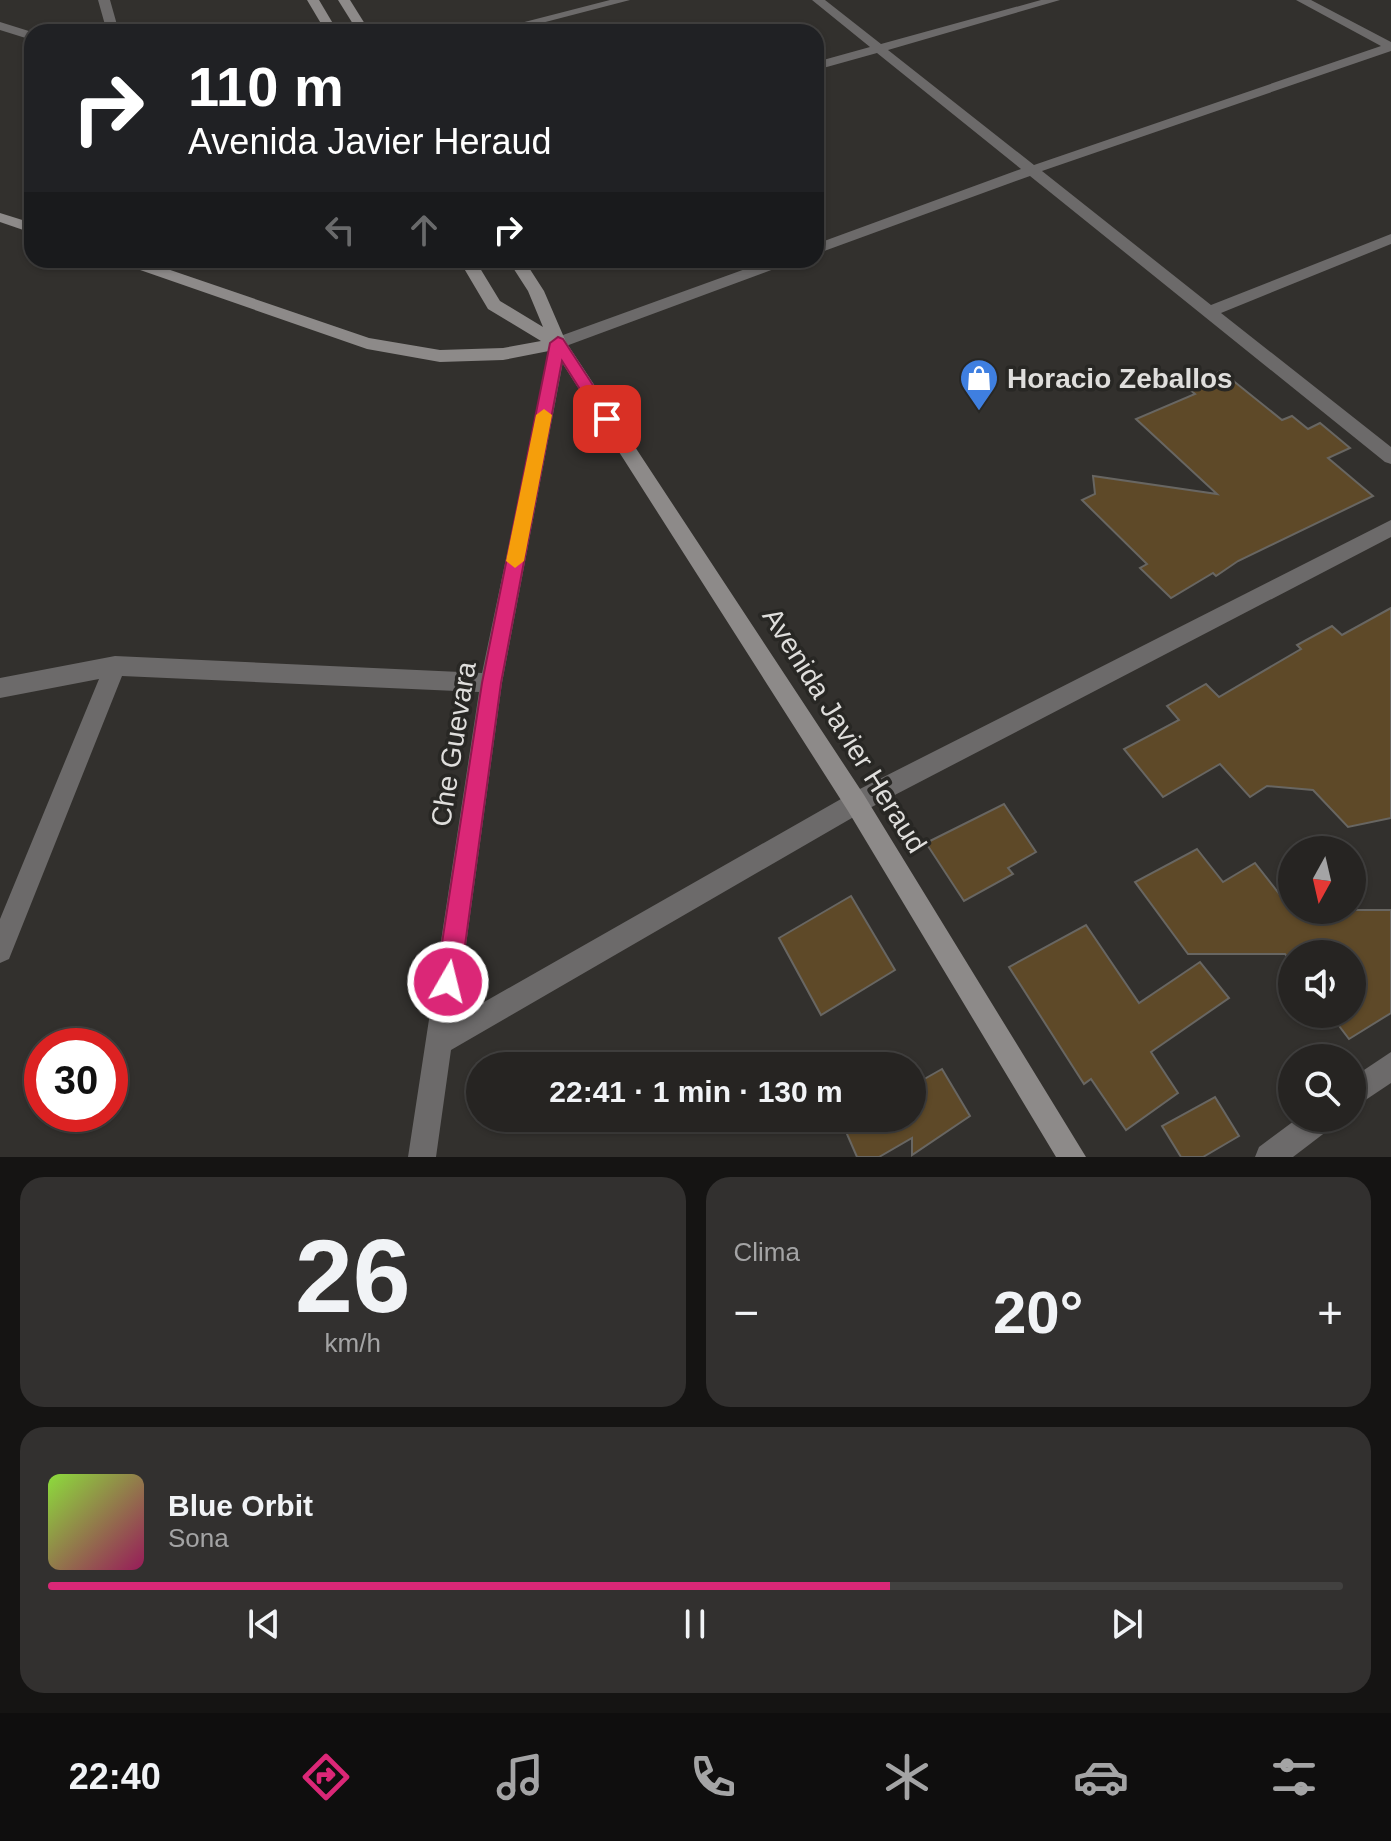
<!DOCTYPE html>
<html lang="es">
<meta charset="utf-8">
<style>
body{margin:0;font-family:Helvetica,sans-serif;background:#32302f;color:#f1f3f6;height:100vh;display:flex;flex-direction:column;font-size:30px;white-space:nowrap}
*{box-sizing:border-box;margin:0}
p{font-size:26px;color:#a4a4a5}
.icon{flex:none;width:44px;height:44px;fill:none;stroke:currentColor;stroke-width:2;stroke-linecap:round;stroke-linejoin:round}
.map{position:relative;height:1157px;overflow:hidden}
.details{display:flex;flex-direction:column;gap:20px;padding:20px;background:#151413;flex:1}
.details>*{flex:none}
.banner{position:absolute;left:24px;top:24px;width:800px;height:244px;border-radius:24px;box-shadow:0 2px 6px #0004,0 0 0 2px #424140;background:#202124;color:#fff;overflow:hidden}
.needle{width:52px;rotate:188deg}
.tools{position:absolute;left:1278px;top:836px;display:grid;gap:16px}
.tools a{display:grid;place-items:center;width:88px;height:88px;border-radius:50%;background:#262422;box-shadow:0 2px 6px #0004,0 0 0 2px #424140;font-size:40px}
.speed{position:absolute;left:24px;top:1028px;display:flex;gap:16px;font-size:40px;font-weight:700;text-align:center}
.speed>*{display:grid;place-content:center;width:104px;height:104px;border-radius:50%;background:#262422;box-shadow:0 2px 6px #0004,0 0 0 2px #424140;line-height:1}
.speed .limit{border:12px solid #d22;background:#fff;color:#111}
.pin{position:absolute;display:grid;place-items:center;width:68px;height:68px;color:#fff;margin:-34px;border-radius:16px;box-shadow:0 4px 12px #0006}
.me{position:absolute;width:88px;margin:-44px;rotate:8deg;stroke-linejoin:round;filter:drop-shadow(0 0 6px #0008)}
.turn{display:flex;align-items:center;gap:28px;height:168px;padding:0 32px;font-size:36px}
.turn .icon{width:104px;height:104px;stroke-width:2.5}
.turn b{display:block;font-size:56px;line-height:68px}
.lanes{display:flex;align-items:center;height:76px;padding:0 32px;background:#0003;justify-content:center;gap:40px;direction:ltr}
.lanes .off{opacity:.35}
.big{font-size:60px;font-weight:700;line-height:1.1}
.details .widget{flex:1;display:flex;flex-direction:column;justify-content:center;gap:12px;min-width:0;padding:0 28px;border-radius:24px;background:#32302f}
.details .dial{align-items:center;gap:0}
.dial b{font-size:104px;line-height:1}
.song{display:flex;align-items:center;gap:24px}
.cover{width:96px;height:96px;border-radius:12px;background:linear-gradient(135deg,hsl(90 70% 55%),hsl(330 70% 35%))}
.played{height:8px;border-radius:4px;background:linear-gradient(90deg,#db2777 65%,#424140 65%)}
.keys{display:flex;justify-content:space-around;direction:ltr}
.heat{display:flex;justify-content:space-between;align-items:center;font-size:44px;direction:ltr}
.details .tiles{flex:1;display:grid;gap:20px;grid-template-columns:1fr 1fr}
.widget:last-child{grid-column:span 2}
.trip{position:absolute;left:466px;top:1052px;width:460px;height:80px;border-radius:40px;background:#262422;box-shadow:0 2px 6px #0004,0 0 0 2px #424140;font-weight:700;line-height:80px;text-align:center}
.menu{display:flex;height:128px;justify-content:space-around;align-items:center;background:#0f0e0e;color:#a4a4a5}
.menu .icon{width:56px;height:56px}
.menu .active{color:#db2777}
.menu b{font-size:36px;color:#f1f3f6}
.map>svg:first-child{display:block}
.building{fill:#5e4928;stroke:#686662;stroke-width:2}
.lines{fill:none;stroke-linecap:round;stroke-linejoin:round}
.street{fill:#6c6a6a;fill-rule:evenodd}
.secondary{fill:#8d8a89;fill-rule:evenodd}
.route{fill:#db2777;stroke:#8e194d;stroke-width:2}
.slow{fill:#f59e0b}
.labels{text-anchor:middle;stroke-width:7;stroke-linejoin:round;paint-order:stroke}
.poi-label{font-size:28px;font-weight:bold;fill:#dfdedc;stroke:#282724;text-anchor:start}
.street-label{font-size:28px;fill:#dfdedc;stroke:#282724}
</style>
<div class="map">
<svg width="1391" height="1157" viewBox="0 0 1391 1157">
<rect width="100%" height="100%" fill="#32302d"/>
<g class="building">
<polygon points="1221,371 1282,420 1292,416 1308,429 1320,423 1350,448 1328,458 1373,496 1238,561 1216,576 1213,573 1171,598 1140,568 1147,564 1082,500 1095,494 1093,476 1217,494 1136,419 1195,394 1188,388"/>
<polygon points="1391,608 1391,818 1348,827 1313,790 1267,786 1250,797 1220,764 1163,797 1124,749 1179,720 1167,706 1206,684 1219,697 1301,649 1297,645 1332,626 1342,635"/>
<polygon points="1004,804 1036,852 1008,868 1013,874 964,901 926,843"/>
<polygon points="1197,849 1223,882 1255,863 1292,910 1391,910 1391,1013 1349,1039 1330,1014 1352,1014 1352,954 1292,954 1292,963 1285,954 1188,954 1135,882"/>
<polygon points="851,896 895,970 821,1015 779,938"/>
<polygon points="1086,925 1139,1003 1200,962 1229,998 1151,1052 1178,1093 1126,1130 1091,1079 1084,1084 1009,967"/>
<polygon points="942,1069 970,1116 912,1155 912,1138 879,1157 857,1157 840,1118 912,1118 912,1086"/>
<polygon points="1215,1097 1239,1136 1203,1157 1181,1157 1162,1126"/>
</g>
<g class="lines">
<g class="street">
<polygon points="98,0 110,0 119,32 107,32"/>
<polygon points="610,0 630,0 507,32 486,32"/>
<polygon points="812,0 825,0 881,44 1041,0 1060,0 888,50 1034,165 1381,46 1296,0 1311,0 1391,42 1391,51 1042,171 1211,305 1391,234 1391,244 1221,313 1391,447 1391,464 1385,462 1030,176 816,254 816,244 1021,169 877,53 816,70 816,62 870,47"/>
<polygon points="0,22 32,32 32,40 0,30"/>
<polygon points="770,260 793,260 790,263 566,346 502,683 456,1018 848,795 1391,520 1391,537 864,811 451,1050 436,1157 408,1157 479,692 122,676 9,959 0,963 0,919 99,679 0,698 0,678 115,656 482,673 552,339"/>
<polygon points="1391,1052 1391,1083 1352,1109 1352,1078"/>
<polygon points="1298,1118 1335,1118 1331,1128 1293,1157 1255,1157 1259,1147"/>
</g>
<g class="secondary">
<polygon points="307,0 319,0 338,32 326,32"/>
<polygon points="338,0 350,0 370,32 358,32"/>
<polygon points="0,213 32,223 32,233 0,222"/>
<polygon points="117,260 141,260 369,338 440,350 503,348 541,341 488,309 459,260 475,260 500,301 543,327 528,291 508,260 524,260 544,291 566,342 864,795 1086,1157 1056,1157 848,811 554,350 503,360 440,362 367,349 120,263"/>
</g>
</g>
<polygon class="route" points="558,337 563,339 615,419 613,424 602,424 562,361 501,683 460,982 456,991 448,994 439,991 436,982 482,683 550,343"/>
<polygon class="slow" points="544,409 552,415 524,561 515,568 506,561 536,415"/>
<defs>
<g id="shop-pin" transform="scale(2)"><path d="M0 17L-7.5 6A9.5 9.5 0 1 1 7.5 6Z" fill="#3f7fe0" stroke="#282724"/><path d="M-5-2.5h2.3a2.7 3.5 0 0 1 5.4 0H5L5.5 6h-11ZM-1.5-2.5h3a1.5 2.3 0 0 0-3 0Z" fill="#fff"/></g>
</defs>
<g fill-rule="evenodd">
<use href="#shop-pin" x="979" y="378"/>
</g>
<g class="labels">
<g class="poi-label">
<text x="1007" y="388">Horacio Zeballos</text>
</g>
<g class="street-label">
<text transform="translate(845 730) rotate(58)" y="10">Avenida Javier Heraud</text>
<text transform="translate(453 744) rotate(-81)" y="10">Che Guevara</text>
</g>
</g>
</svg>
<div class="tools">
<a><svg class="needle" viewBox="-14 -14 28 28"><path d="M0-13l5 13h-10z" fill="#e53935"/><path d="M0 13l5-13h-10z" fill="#a4a4a5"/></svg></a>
<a><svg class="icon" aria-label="sound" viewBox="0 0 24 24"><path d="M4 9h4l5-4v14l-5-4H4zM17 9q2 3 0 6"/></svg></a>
<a><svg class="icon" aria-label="search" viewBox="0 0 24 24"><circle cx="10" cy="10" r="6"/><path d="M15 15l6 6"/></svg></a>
</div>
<div class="speed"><div class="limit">30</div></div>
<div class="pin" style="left:607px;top:419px;background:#d93025"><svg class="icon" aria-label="arrive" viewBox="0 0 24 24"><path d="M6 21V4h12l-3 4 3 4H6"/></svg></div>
<svg class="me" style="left:448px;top:982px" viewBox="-20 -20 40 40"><circle r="17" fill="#db2777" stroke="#fff" stroke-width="3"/><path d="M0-11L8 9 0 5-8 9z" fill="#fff"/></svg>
<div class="trip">22:41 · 1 min · 130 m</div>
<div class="banner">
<div class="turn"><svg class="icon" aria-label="right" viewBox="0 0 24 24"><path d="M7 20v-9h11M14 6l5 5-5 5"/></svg><div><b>110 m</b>Avenida Javier Heraud</div></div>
<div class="lanes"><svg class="icon off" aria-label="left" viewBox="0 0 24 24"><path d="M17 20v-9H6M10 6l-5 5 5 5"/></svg><svg class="icon off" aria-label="ahead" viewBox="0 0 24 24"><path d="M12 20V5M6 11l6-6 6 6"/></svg><svg class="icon" aria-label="right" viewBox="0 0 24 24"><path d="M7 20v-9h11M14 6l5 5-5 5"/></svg></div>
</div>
</div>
<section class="details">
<div class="tiles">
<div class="widget dial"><b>26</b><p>km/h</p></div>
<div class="widget"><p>Clima</p>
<div class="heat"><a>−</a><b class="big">20°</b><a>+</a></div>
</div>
<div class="widget">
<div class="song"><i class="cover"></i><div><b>Blue Orbit</b><p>Sona</p></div></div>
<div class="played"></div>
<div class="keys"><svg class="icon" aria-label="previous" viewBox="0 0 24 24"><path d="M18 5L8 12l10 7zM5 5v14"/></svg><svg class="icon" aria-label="pause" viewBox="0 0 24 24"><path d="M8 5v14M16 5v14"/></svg><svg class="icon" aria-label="next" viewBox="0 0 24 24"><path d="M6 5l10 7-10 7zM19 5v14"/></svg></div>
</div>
</div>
</section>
<nav class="menu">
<b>22:40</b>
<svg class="icon active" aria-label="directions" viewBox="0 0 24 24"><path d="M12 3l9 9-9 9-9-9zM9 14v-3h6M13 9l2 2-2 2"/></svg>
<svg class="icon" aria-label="music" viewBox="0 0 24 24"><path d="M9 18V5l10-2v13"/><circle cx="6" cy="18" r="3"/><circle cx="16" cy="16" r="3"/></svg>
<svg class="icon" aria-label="phone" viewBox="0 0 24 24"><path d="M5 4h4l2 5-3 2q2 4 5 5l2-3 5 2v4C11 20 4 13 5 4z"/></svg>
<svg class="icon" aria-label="climate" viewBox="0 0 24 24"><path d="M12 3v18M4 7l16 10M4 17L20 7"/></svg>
<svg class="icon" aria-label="car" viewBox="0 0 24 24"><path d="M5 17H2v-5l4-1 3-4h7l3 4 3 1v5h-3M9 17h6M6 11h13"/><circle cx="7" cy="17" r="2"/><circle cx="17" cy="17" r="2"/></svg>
<svg class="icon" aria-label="filters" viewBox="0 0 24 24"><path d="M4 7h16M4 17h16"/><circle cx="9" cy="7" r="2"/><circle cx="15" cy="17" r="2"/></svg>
</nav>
